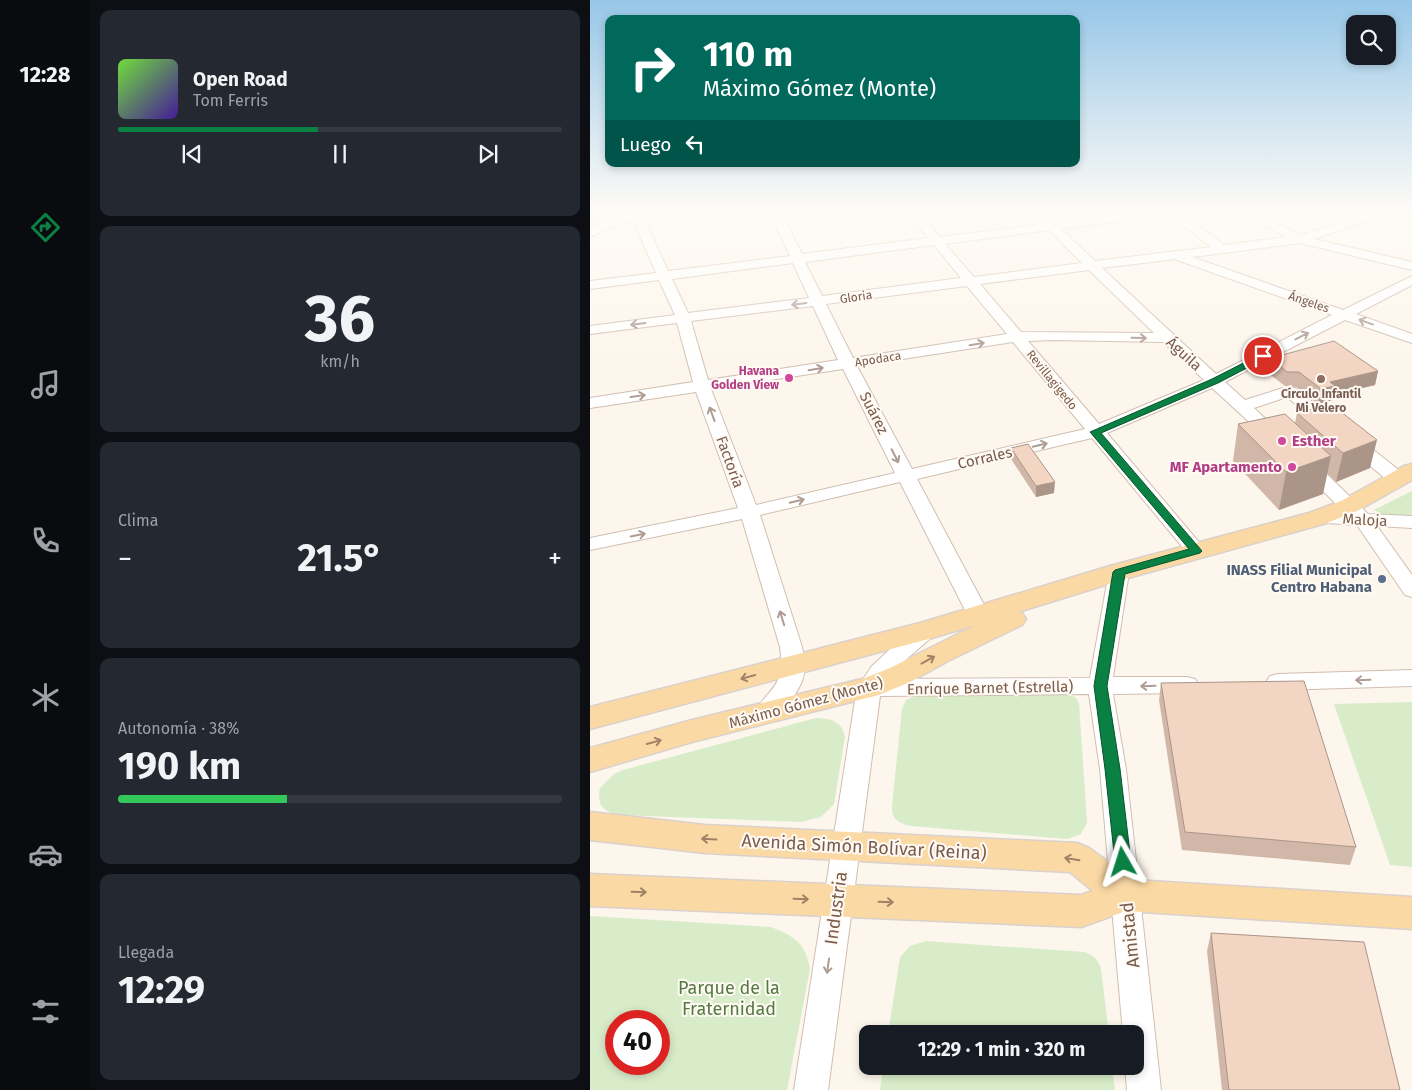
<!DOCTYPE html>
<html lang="es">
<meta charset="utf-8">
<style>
body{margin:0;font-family:"Fira Sans",sans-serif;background:#242831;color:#f1f3f6;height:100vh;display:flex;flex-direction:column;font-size:19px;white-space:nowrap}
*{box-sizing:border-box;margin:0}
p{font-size:16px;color:#9ea1a6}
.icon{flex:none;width:28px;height:28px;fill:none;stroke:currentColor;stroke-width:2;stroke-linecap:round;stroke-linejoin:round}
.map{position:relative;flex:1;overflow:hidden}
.drawer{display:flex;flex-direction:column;gap:10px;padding:10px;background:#0d0f14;width:500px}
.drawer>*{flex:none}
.guide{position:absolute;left:15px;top:15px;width:475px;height:152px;border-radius:10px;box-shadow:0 2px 8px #0003;background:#00695c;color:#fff;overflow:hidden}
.buttons{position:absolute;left:756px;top:15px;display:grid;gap:10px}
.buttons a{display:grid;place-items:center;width:50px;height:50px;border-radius:10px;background:#171b24;box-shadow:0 2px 8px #0003;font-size:25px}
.speed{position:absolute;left:15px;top:1010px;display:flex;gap:10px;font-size:25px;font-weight:700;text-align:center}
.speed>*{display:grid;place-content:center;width:65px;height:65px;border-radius:50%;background:#171b24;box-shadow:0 2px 8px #0003;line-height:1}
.speed .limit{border:8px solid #d22;background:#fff;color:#111}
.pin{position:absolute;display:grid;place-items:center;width:42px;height:42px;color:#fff;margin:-21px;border:2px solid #fff;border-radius:50%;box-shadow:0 1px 5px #0007}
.me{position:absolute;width:55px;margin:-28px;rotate:354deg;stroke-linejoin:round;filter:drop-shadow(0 0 4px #0008)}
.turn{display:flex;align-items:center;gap:18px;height:105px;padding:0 15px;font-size:22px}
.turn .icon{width:65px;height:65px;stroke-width:2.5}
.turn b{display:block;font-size:35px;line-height:42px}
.then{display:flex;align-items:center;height:48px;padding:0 15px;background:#0003;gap:10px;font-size:19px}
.big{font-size:38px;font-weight:700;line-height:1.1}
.drawer .card{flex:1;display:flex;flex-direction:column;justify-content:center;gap:8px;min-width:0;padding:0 18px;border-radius:10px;background:#242831}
.drawer .dial{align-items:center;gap:0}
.dial b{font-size:65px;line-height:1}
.song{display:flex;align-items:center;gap:15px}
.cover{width:60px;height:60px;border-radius:8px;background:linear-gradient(135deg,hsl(100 70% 55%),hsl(260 70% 35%))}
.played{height:5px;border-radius:2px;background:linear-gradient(90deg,#0b8043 45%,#363941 45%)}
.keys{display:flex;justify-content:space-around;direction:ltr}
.heat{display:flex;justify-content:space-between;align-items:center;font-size:28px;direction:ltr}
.charge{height:8px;border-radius:4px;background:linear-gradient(90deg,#34c759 38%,#363941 0)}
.trip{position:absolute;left:269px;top:1025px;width:285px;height:50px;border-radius:10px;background:#171b24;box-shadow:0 2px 8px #0003;font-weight:700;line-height:50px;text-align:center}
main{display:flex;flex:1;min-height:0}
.tabs{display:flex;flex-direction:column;width:90px;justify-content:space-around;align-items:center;background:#090b0e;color:#9ea1a6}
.tabs .icon{width:35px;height:35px}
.tabs .on{color:#0b8043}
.tabs b{font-size:22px;color:#f1f3f6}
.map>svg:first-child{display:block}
.green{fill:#d8ecc9;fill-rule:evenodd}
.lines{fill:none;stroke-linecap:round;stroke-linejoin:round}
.minor-casing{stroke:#d1beb0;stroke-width:2}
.major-casing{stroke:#dad1cd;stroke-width:3}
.minor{fill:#fff;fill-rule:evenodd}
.major{fill:#fbd9a5;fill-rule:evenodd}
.wall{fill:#d1b7a8}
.shaded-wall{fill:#aa9588}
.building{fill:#f3d5c3;stroke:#aa9588}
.oneway{stroke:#af9d94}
.oneway2{stroke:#a18267}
.route{fill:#0b8043;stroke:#07532c}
.hotel-dot{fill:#d1479c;stroke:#fffaf3;stroke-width:2}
.education-dot{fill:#8d6e63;stroke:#fffaf3;stroke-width:2}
.service-dot{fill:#5c6f8a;stroke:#fffaf3;stroke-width:2}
.labels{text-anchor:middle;stroke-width:4;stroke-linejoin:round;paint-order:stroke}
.far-street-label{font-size:12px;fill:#7a5c4d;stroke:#fffaf3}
.far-hotel-label{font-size:12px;font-weight:bold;fill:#b23c85;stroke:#fffaf3;text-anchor:end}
.far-education-label{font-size:12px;font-weight:bold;fill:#785e54;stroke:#fffaf3}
.street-label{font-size:15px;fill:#7a5c4d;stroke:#fffaf3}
.hotel-label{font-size:15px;font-weight:bold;fill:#b23c85;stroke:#fffaf3;text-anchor:start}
.service-label{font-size:15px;font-weight:bold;fill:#4e5e75;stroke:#fffaf3;text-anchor:end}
.near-street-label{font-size:18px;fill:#7a5c4d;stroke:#fffaf3}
.near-park-label{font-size:18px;fill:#537a41;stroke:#fffaf3}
</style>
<main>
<nav class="tabs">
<b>12:28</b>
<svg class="icon on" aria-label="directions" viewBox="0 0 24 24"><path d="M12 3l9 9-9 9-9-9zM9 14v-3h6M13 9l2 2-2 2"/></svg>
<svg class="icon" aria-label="music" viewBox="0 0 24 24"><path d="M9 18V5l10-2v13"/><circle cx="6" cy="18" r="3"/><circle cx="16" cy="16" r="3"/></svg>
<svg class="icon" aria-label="phone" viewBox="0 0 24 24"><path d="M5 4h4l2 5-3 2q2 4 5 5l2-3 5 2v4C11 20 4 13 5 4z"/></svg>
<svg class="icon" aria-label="climate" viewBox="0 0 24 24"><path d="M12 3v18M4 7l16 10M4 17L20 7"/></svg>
<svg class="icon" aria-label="car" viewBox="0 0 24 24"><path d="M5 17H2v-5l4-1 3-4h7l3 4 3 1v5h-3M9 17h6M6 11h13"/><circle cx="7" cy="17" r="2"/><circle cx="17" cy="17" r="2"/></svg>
<svg class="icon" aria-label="filters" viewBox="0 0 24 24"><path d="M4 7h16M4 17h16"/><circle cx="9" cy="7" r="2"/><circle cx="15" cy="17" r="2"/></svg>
</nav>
<section class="drawer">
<div class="card">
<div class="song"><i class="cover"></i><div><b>Open Road</b><p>Tom Ferris</p></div></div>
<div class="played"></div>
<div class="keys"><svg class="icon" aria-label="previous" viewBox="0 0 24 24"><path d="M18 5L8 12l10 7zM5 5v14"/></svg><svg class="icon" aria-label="pause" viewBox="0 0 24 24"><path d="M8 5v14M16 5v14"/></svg><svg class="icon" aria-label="next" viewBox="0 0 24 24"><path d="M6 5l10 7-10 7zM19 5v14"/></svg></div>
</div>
<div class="card dial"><b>36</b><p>km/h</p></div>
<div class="card"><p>Clima</p>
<div class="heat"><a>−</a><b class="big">21.5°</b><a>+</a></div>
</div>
<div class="card"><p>Autonomía · 38%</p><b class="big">190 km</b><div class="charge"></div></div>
<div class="card"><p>Llegada</p><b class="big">12:29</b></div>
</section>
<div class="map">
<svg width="822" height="1090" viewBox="0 0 822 1090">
<rect width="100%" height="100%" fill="#fdf6ec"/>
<g class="green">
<polygon points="0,208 26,208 19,215 0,224"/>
<polygon points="822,491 822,518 795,516 784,510"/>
<path d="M477 692 486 698 489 703 497 823 491 834 477 839 322 826C310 824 301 820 302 806L312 709 316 700 327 695Z"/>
<polygon points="822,702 822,867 800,865 744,704"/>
<path d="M226 718C240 718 252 721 255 737L244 804 231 817 211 822 30 815C14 812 6 805 10 788L24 774 33 770Z"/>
<path d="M0 916 181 927C204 936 216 943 220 969L197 1090H0ZM26 1021H69V1064H26Z"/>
<path d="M336 941 494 952C503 955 508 959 511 969L519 1034H298L310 957 320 946Z"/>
<polygon points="293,1066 522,1066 525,1090 290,1090"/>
</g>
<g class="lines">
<g class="minor-casing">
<g id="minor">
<path d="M34 208H52L53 213 98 208H135L129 211 55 220 78 271 200 256 177 208H189L212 254 338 238 313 208H325L350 237 453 224 437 208H450L465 223 571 208H614L608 211 592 213 634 245 696 237 638 208H654L711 235 797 208H815L813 210 724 239 822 262V270L710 243 602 257 753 310 822 276V285L766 314 822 334V343L755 320 635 382 655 400 693 388H705L805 467 817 480 814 484 808 486 802 484 697 397 664 408 696 438 693 442 687 443 681 442 622 388 517 433 613 547 616 551 613 555 606 557 599 555 502 438 327 479 400 616 397 621 389 623 381 621 378 616 310 482 170 515 212 647C214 657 216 668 213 678 210 689 192 717 181 722 176 724 172 723 166 721L163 715C180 685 196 688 190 647L152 519 0 550V538L148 508 106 392 0 408V398L103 382 87 323 0 334V326L85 315 69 280 0 289V281L66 273 44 222 30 223 0 237V228L23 218ZM579 215 621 247 505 261 471 229ZM459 230 492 263 384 277 355 244ZM344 245 371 278 232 296 215 262ZM586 259 587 260 742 315 626 374 512 268ZM203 263 219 298 98 313 82 279ZM499 270 564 333 431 332 390 284ZM377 286 417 334 263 358 236 304ZM223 306 248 360 118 380 101 321ZM462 340 573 342 614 380 509 424 438 341ZM423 342 495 429 322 469 267 366ZM253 369 305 473 166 505 121 389Z"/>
<polygon points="716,459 722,460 778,514 822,516 822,528 787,526 822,575 822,597 815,595 767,525 721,522 718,518 721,514 728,512 755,513 710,468 707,464 710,460"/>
<polygon points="529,566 536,567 539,572 523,677 597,677 605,679 609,685 605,691 597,693 523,694 536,769 571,1090 537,1090 535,1066 545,1066 545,1034 533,1034 510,769 499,694 290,696 238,1090 204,1090 267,688 282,666 312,638 327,626 335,624 343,626 346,631 343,636 312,663 297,679 500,678 519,572 522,567"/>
<polygon points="822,670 822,686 688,690 680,688 676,682 680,676 688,674"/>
</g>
</g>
<g class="major-casing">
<g id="major">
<polygon points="822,464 822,480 767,511 737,523 538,578 428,612 432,613 436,619 432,625 358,661 320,682 289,695 102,742 0,772 0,748 102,720 272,679 300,668 386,625 335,640 0,729 0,707 330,623 520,566 719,513 751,501 814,466"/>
<polygon points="0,812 115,825 487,843 499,848 543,880 822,897 822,929 536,911 491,927 0,906 0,874 491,895 503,891 480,872 115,853 0,840"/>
</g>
</g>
<use href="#minor" class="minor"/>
<use href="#major" class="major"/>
</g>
<g class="wall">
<polygon points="681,358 788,371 785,385 743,395 742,400 728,404 706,387 695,386 678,373"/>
<polygon points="707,413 780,468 746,482 737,473 733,494 689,510 643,461 648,424 705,423"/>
<polygon points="421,448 464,493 446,497 421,459"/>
<polygon points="571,683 766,847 760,865 592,850 569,700"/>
<polygon points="621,933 810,1090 632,1090 617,951"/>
</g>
<g class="shaded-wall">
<polygon points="788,371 785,385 743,395 742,400 728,404 731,389 740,382"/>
<polygon points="787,440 780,468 746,482 753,453"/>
<polygon points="741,456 733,494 689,510 696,472"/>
<polygon points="465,482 464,493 446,497 446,486"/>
</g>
<g class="building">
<polygon points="744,341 788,371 740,382 745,386 731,389 709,372 697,372 681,358"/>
<polygon points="741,404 787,440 753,453 707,413"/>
<polygon points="695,414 741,456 696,472 648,424"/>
<polygon points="438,444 465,482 446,486 421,448"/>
<polygon points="714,681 766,847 595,832 571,683"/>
<polygon points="621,933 774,942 810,1090 639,1090"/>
</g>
<defs><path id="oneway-shaft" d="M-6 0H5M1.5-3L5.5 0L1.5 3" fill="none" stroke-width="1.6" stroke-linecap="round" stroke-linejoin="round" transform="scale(1.25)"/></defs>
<g class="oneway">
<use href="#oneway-shaft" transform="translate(209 304) rotate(173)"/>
<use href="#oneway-shaft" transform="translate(776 322) rotate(-160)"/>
<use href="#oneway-shaft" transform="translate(48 324) rotate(173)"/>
<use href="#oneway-shaft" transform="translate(712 336) rotate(-27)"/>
<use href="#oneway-shaft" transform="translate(549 338) rotate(1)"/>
<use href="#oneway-shaft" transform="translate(387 344) rotate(-9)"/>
<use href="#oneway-shaft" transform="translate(226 369) rotate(-9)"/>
<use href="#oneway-shaft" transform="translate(48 396) rotate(-8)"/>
<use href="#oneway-shaft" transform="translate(122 414) rotate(-110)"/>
<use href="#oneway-shaft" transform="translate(450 445) rotate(-13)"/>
<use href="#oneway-shaft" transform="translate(305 456) rotate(63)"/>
<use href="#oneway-shaft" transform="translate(207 501) rotate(-13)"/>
<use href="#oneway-shaft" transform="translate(48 535) rotate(-11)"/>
<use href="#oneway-shaft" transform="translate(192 618) rotate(-107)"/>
<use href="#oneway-shaft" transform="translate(773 680) rotate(178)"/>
<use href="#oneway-shaft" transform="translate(558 686) rotate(178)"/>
<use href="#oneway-shaft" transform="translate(238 966) rotate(98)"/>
</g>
<g class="oneway2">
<use href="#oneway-shaft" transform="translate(338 660) rotate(-29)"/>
<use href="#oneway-shaft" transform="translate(158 677) rotate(165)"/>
<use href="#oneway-shaft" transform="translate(64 742) rotate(-15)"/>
<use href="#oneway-shaft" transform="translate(119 839) rotate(-177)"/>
<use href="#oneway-shaft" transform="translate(482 859) rotate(-170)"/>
<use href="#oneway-shaft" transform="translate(49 892) rotate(2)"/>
<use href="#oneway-shaft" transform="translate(211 899) rotate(2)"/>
<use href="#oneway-shaft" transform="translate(296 902) rotate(2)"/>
</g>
<linearGradient id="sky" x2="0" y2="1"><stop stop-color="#97c7e8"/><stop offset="0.58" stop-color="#fefbf6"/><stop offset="1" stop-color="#fefbf6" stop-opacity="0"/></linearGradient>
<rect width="822" height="361" fill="url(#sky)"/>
<polygon class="route" points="673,353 676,354 676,358 628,383 511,433 612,551 610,553 535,574 517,686 530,769 541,862 538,867 533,868 527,867 525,862 515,769 504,686 523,572 525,570 599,549 500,432 622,379"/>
<g class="hotel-dot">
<circle cx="199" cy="378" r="5"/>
<circle cx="692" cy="441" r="5"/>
<circle cx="702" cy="467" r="5"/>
</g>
<circle class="education-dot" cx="731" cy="379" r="5"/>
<circle class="service-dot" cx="792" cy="579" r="5"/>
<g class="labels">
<g class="far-street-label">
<text transform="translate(266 297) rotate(-8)" y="4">Gloria</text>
<text transform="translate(719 302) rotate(19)" y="4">Ángeles</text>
<text transform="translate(288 359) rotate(-9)" y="4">Apodaca</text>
<text transform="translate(462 380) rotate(51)" y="4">Revillagigedo</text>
</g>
<g class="far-hotel-label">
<text x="189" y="375">Havana<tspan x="189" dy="14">Golden View</tspan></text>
</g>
<g class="far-education-label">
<text x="731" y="398">Círculo Infantil<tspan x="731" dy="14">Mi Velero</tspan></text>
</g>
<g class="street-label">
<text transform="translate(594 354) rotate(42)" y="5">Águila</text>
<text transform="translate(284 413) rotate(63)" y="5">Suárez</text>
<text transform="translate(395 458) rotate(-13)" y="5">Corrales</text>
<text transform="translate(140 462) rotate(70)" y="5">Factoría</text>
<text transform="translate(775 520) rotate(3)" y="5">Maloja</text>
<text transform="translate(400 688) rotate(-1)" y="5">Enrique Barnet (Estrella)</text>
<text transform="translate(216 703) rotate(-15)" y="5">Máximo Gómez (Monte)</text>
</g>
<g class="hotel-label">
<text x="702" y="446">Esther</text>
<text x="692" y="472" text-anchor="end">MF Apartamento</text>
</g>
<g class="service-label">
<text x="782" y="575">INASS Filial Municipal<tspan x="782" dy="17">Centro Habana</tspan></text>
</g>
<g class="near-street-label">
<text transform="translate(274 847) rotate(3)" y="6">Avenida Simón Bolívar (Reina)</text>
<text transform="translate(246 908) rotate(-82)" y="6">Industria</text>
<text transform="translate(540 935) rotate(-96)" y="6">Amistad</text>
</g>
<g class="near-park-label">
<text x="139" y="994">Parque de la<tspan x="139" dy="21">Fraternidad</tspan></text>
</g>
</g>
</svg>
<div class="buttons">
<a><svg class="icon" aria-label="search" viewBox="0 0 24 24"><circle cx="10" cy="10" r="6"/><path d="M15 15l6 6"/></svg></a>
</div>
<div class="speed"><div class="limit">40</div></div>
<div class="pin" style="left:673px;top:356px;background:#d93025"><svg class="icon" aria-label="arrive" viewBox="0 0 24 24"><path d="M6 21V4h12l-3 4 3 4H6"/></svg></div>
<svg class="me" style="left:533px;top:862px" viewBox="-20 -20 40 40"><path d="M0-17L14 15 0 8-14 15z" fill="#0b8043" stroke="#fff" stroke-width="4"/></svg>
<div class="trip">12:29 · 1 min · 320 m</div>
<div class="guide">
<div class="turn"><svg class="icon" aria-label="right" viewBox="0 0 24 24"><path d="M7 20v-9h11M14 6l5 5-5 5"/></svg><div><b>110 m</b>Máximo Gómez (Monte)</div></div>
<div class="then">Luego<svg class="icon" aria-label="left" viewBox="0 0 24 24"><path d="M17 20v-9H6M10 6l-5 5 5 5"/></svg></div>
</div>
</div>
</main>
